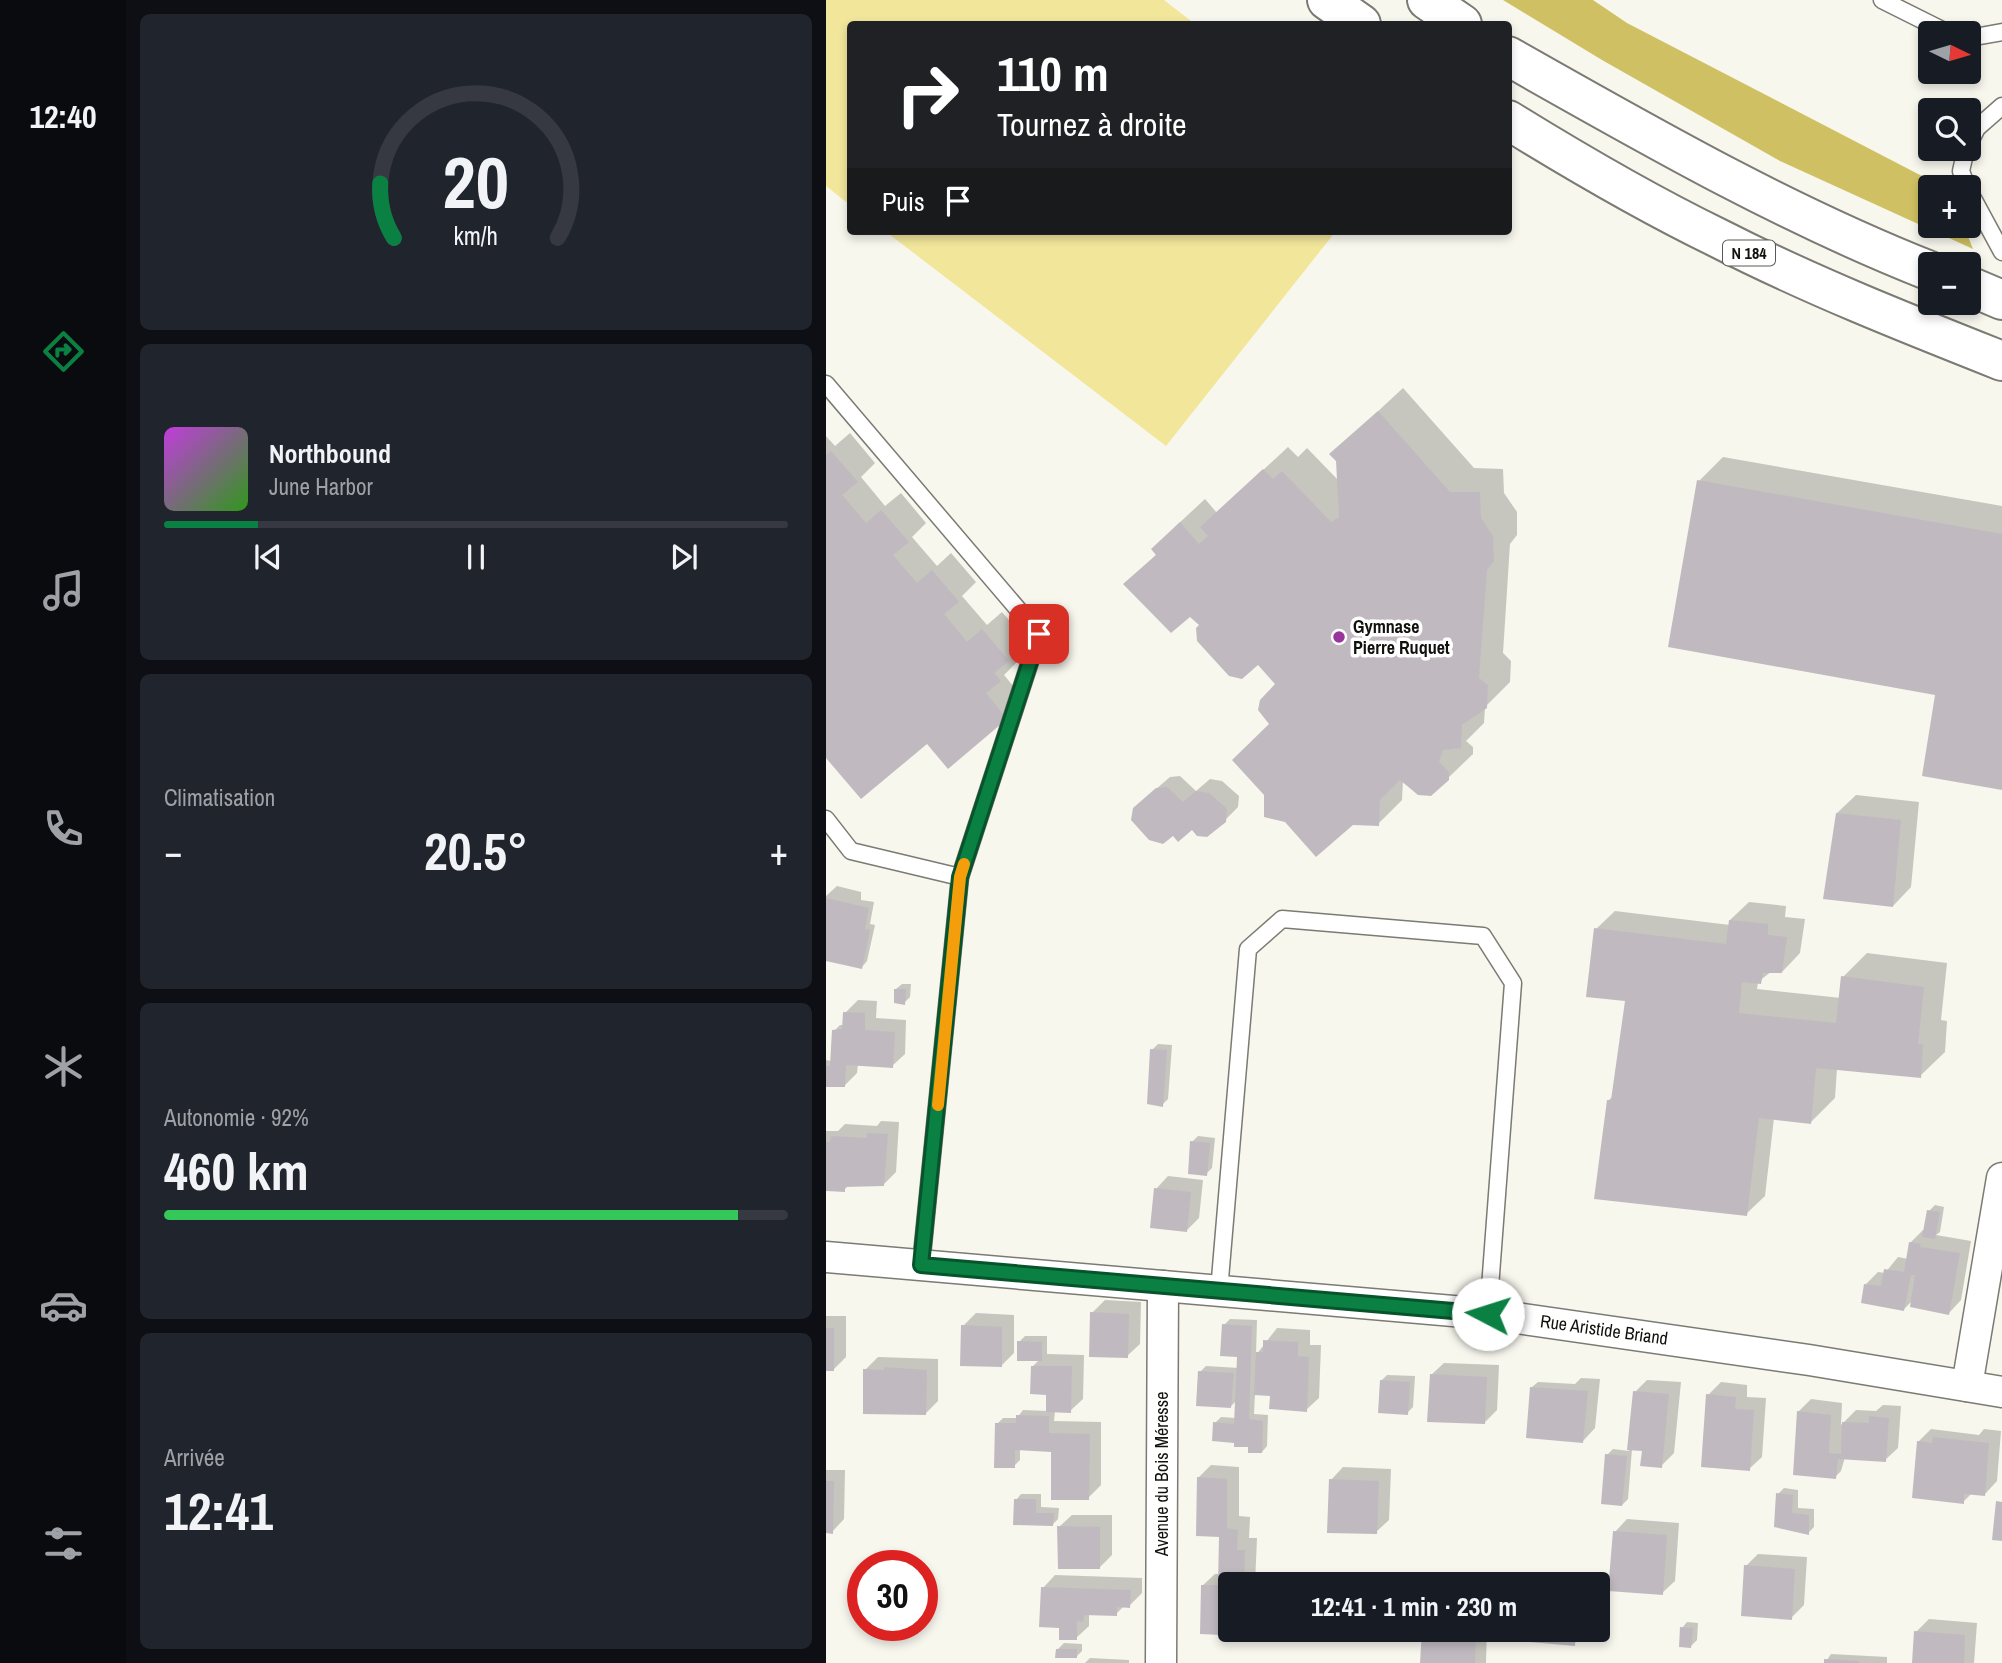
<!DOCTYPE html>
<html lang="fr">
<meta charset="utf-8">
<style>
body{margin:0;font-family:"Archivo Narrow",sans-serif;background:#20242c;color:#f1f3f6;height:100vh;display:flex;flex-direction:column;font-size:26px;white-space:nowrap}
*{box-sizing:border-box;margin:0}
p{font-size:23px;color:#9ea1a6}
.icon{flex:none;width:38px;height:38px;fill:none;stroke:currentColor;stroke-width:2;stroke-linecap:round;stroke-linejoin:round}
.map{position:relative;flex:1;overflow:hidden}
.sheet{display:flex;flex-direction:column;gap:14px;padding:14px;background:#0d0f14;width:700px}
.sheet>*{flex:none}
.hud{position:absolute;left:21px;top:21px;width:665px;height:214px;border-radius:7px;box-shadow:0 4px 10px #0003;background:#202124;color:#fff;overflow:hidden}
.needle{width:46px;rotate:95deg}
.buttons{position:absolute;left:1092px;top:21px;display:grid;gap:14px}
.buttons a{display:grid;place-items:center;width:63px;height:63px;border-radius:7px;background:#171b24;box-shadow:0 4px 10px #0003;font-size:35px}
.speed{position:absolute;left:21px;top:1550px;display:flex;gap:14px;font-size:35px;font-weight:700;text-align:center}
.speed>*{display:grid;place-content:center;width:91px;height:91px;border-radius:50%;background:#171b24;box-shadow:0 4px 10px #0003;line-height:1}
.speed .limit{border:10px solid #d22;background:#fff;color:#111}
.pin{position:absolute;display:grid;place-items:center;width:60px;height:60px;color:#fff;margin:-30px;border-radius:14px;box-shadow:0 4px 10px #0006}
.me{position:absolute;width:77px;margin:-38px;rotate:275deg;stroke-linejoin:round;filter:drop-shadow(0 0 5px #0008)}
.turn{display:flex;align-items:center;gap:24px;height:147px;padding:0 35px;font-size:32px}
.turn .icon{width:91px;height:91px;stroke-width:2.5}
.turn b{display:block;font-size:49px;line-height:60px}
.then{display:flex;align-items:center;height:66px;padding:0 35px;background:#0003;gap:14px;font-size:26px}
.big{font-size:52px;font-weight:800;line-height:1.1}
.sheet .widget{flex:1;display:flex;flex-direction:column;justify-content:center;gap:10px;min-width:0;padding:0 24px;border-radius:10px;background:#20242c}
.sheet .dial{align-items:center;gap:0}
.dial svg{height:182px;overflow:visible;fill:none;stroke:#363941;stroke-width:7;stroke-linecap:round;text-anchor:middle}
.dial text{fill:#f1f3f6;stroke:none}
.song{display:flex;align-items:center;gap:21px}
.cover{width:84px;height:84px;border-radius:10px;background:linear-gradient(135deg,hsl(290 70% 55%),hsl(110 70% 35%))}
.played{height:7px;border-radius:4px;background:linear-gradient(90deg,#0b8043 15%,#363941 15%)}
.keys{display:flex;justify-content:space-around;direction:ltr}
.heat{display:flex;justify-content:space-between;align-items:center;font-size:38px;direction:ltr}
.charge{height:10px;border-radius:5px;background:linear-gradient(90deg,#34c759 92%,#363941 0)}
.trip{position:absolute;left:392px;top:1572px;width:392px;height:70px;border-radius:7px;background:#171b24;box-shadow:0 4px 10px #0003;font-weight:800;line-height:70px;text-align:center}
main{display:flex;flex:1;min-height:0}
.dock{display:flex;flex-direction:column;width:126px;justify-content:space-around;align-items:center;background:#090b0e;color:#9ea1a6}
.dock .icon{width:49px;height:49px}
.dock .active{color:#0b8043}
.dock b{font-size:32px;color:#f1f3f6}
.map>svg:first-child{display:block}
.green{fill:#f1e69a}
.forest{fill:#cfc163}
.shadow{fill:#0003}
.building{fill:#c0bac0}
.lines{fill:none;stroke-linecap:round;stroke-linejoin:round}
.lane-casing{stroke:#7b7a73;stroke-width:19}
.street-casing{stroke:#7b7a73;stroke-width:33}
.primary-casing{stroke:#7b7a73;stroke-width:42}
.lane{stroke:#fff;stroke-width:16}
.street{stroke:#fff;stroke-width:30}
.primary{stroke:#fff;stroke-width:38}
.route-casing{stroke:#07532c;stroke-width:18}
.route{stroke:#0b8043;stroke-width:12}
.slow{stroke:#f59e0b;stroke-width:12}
.poi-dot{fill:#9a369b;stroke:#fff;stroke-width:2.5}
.labels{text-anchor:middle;stroke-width:7;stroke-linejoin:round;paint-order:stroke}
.shield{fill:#fff;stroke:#585856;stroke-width:2}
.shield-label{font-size:16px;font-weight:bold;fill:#11110e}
.poi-label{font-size:18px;font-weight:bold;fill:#11110e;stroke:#fff;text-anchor:start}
.street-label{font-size:18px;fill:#11110e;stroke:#fff}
</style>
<main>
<nav class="dock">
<b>12:40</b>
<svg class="icon active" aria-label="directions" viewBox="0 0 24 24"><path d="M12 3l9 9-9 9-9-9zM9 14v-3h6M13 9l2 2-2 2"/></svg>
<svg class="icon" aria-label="music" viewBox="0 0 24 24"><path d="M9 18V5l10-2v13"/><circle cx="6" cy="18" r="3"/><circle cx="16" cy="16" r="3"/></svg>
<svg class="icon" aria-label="phone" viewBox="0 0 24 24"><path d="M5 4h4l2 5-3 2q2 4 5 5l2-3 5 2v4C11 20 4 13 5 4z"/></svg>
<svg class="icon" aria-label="climate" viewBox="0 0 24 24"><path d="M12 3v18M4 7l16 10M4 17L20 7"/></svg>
<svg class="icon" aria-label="car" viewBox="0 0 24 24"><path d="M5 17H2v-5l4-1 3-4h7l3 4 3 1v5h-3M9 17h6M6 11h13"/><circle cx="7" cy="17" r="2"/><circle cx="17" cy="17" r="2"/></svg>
<svg class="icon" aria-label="filters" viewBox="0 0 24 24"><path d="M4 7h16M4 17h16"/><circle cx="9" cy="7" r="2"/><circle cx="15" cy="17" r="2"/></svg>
</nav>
<section class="sheet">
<div class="widget dial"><svg viewBox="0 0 100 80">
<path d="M14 69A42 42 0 1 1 86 69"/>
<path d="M14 69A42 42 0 0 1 8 45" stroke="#0b8043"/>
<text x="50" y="56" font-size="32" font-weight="700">20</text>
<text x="50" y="72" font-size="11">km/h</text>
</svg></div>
<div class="widget">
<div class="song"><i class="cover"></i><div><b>Northbound</b><p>June Harbor</p></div></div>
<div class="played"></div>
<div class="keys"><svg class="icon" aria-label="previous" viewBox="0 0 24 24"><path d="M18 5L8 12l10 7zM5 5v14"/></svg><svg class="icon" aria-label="pause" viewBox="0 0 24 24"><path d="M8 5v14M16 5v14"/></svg><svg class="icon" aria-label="next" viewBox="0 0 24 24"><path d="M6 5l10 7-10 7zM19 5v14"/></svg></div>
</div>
<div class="widget"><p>Climatisation</p>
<div class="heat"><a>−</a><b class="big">20.5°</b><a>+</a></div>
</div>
<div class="widget"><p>Autonomie · 92%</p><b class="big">460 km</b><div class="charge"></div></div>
<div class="widget"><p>Arrivée</p><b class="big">12:41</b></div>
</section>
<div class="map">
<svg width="1176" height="1663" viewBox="0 0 1176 1663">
<rect width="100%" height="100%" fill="#f8f7ee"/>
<g class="green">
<polygon points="0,0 338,0 369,24 24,24 24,205 0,186"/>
<polygon points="59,231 510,231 340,446"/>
</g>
<polygon class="forest" points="677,0 767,0 801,23 1094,175 1122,187 1104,187 1104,226 1138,226 1147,249 954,161 776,60"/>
<g class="shadow">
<polygon points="577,388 648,468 677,469 678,493 691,512 691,535 684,544 677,653 685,661 684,682 659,707 658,723 640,741 647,747 647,754 622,778 577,780 576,800 552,824 445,724 451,684 432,662 375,625 364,614 300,584 331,554 351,525 379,499 391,513 462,447 472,457 481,448 513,481 511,461 506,454"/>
<polygon points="24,433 49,463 35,477 59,506 75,493 100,523 86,537 111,566 125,553 150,582 136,596 161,625 176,612 201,641 186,655 192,661 178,675 198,699 179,717 101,741 0,756 0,436 9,446"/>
<polygon points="897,457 1176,506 1176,788 1111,693 873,481"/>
<polygon points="354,776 370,791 384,779 396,781 413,796 412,807 399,820 347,834 322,796 344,777"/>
<polygon points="1030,795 1093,802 1085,887 1067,906 1011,813"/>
<polygon points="11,886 35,892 35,900 48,902 44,924 49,925 41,961 36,967 0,959 0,896"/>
<polygon points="923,902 960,906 959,917 979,919 974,953 956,972 946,971 932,982 931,989 1015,998 1017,977 1041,953 1121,963 1115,1020 1121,1021 1119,1052 1094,1076 1011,1068 1009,1098 985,1122 948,1118 939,1196 920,1214 782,1101 787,1096 801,1000 770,929 789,911 904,925 904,920"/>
<polygon points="76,984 85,984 84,997 78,1003 70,989"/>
<polygon points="32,1000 51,1001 50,1018 80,1020 79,1054 66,1066 32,1064 31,1073 18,1086 0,1085 0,1060 6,1061 8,1031 14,1025 18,1025 19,1013"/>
<polygon points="332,1044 346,1045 342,1099 336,1105 326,1050"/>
<polygon points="55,1121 73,1122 70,1172 57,1185 23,1185 18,1190 0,1189 0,1131 12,1131 19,1124 51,1126"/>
<polygon points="372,1136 389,1138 386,1168 380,1174 366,1142"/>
<polygon points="342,1176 377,1180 373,1218 361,1230 330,1189"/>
<polygon points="1109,1205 1118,1207 1114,1232 1110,1235 1145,1241 1135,1300 1123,1313 1087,1300 1078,1309 1040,1284 1052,1272 1059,1273 1072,1257 1082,1259 1084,1243 1097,1230 1099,1231 1103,1211"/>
<polygon points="279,1300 315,1302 314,1344 301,1356 266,1313"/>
<polygon points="150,1313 188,1315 188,1353 176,1365 137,1326"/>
<polygon points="0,1316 20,1316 20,1357 7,1370 0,1370"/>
<polygon points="404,1319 431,1320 430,1355 451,1328 484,1330 484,1345 495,1345 493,1398 480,1410 446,1394 429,1393 428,1414 442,1415 441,1446 436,1452 389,1423 395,1417 410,1418 411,1400 405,1406 374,1372 380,1366 413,1368 413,1356 398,1325"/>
<polygon points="199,1336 221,1336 221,1354 258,1355 257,1399 244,1411 229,1411 228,1421 275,1422 275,1485 262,1498 227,1451 194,1449 194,1460 188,1466 171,1424 177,1418 191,1418 197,1410 221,1411 222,1393 207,1366 213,1360 193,1342"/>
<polygon points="52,1357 112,1359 112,1401 100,1413 39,1370"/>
<polygon points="618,1363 673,1365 671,1410 658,1423 605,1375"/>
<polygon points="561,1375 589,1376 587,1407 581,1413 555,1381"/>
<polygon points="755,1378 774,1379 769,1428 757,1441 706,1387 712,1382 749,1384"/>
<polygon points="821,1380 855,1382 848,1453 835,1466 817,1450 806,1449 802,1499 796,1505 781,1455 787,1449 803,1451 809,1392"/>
<polygon points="895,1382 921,1385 921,1397 940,1398 936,1457 923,1469 882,1395"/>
<polygon points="985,1399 1016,1403 1015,1425 1030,1410 1050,1411 1057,1405 1075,1406 1072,1448 1059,1460 1019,1457 1015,1471 1009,1477 972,1412"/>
<polygon points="1105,1429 1153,1435 1158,1429 1175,1431 1171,1481 1159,1494 1146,1493 1137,1502 1092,1442"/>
<polygon points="385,1465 413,1467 413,1516 424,1517 423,1538 431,1538 429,1584 404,1584 404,1629 420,1629 415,1634 376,1632 376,1586 389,1574 394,1574 395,1535 373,1477"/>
<polygon points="517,1467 565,1469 563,1520 550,1532 505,1480"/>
<polygon points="0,1470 19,1470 18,1519 6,1532 0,1532"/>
<polygon points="958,1488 972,1490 972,1508 988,1509 988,1527 982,1533 950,1525 952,1494"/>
<polygon points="195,1494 215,1494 215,1507 233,1508 232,1519 226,1525 190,1500"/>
<polygon points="246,1515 286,1515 286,1555 273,1568 233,1527"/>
<polygon points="801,1519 853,1523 849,1581 836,1593 789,1532"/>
<polygon points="932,1554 981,1557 978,1605 965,1618 920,1566"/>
<polygon points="229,1575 316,1578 316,1593 303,1606 298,1606 290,1614 263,1613 263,1626 250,1638 235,1626 217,1588"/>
<polygon points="737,1579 765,1582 765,1584 733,1584"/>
<polygon points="1103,1619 1151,1623 1148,1663 1088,1663 1090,1632"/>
<polygon points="861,1622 872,1623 871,1640 865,1646 856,1628"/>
<polygon points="597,1629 661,1629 660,1663 595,1663"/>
<polygon points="695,1629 761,1629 748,1644"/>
<polygon points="238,1643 256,1644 256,1651 250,1657 232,1649"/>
<polygon points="1005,1654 1061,1657 1061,1663 999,1663"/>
<polygon points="264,1658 303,1660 303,1663 259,1663"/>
</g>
<g class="building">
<polygon points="552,411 624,492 654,492 655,518 667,536 668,561 661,570 653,678 662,685 661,708 636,725 635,748 617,750 613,762 623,772 623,780 605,796 592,795 574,780 554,800 553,826 527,825 490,857 459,822 438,817 438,795 406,760 443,724 432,710 434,700 449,684 432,665 416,679 403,676 371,641 370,628 373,625 364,617 345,633 297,584 330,555 325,549 354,522 373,544 382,536 374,527 437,469 447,479 456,471 505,522 513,517 510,461 503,454"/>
<polygon points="5,451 32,482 16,495 40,523 55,510 83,542 67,555 91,583 106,570 133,602 118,614 141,642 156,629 183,661 168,673 175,681 160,693 181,719 122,769 101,744 35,799 0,758 0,455"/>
<polygon points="871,480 1176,534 1176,790 1096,776 1109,695 842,647"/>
<polygon points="341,787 357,802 370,791 383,793 401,809 400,822 381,837 371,836 366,830 352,842 347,836 337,844 323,840 305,820 307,808 330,788"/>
<polygon points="1010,813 1075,820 1067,907 997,899"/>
<polygon points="0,898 43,908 39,929 44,930 36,969 0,961"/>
<polygon points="903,920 942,924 942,935 961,937 956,973 937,973 935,984 916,982 913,1013 1010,1023 1015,976 1098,987 1092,1044 1097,1044 1095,1078 990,1068 985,1124 933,1118 921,1216 768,1199 781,1100 785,1100 799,1001 760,997 768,928 900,944"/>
<polygon points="68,989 80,989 79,1005 68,1003"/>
<polygon points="17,1012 39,1013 39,1030 69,1032 67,1068 20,1065 19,1087 0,1087 0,1066 4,1066 6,1030 16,1029"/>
<polygon points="324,1049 341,1050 337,1107 321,1104"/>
<polygon points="41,1133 62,1134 58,1186 19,1187 19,1192 0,1191 0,1142 4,1142 5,1136 41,1138"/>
<polygon points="364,1141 384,1143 381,1176 362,1174"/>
<polygon points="328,1188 365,1192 361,1232 324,1228"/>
<polygon points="1101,1210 1114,1212 1109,1239 1096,1237"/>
<polygon points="1083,1242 1095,1244 1094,1247 1134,1253 1123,1315 1084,1307 1089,1275 1085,1275 1078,1311 1035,1303 1038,1284 1055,1286 1058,1269 1078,1272"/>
<polygon points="264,1312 303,1314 302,1358 263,1357"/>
<polygon points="396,1324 426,1326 423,1419 437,1421 436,1453 422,1453 422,1447 408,1447 408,1443 386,1441 387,1422 408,1424 411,1357 394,1356"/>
<polygon points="135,1325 176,1327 176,1367 134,1366"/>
<rect x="0" y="1328" width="8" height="43"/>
<polygon points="437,1340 472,1342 472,1356 483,1357 481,1412 443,1409 444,1396 428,1395 430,1352 437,1352"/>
<polygon points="191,1341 216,1342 216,1361 191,1361"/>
<polygon points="205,1366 246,1366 245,1413 220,1412 220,1395 204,1394"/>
<polygon points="58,1367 101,1370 100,1415 37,1414 37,1369 58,1370"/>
<polygon points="372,1371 408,1373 405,1408 370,1406"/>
<polygon points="604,1374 661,1377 659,1424 601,1422"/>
<polygon points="554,1380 584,1382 582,1415 552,1413"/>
<polygon points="704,1387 762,1391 757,1443 700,1438"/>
<polygon points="807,1391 843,1394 836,1468 814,1466 816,1451 801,1450"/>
<polygon points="880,1394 910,1397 909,1409 928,1410 924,1471 875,1467"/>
<polygon points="971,1411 1005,1415 1003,1453 1015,1454 1016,1422 1043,1423 1043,1416 1063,1418 1060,1462 1012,1459 1010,1479 967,1475"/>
<polygon points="190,1415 223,1416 223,1433 264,1434 263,1500 225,1500 225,1452 189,1450 189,1468 168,1468 169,1423 190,1423"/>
<polygon points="1107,1437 1163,1443 1159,1496 1138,1494 1138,1504 1086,1498 1091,1441 1106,1443"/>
<polygon points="779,1454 801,1456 796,1506 775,1504"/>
<polygon points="371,1477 401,1479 401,1528 412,1530 411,1550 419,1550 418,1584 404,1584 404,1629 416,1629 416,1636 374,1634 375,1585 392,1585 393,1537 370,1536"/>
<polygon points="503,1479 553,1481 551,1534 501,1533"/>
<polygon points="0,1481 8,1481 7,1534 0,1533"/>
<polygon points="950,1493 967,1495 966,1513 983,1515 983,1535 948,1527"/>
<polygon points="188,1499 210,1499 210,1513 228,1513 227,1526 187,1525"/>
<polygon points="1170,1501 1176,1502 1176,1541 1166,1540"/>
<polygon points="231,1526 274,1527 274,1569 232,1569"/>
<polygon points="787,1531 841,1535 837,1595 782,1591"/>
<polygon points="918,1565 969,1569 966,1620 915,1616"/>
<polygon points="215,1587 305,1590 304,1608 291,1607 291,1616 258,1615 257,1622 251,1621 251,1640 233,1640 233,1628 213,1627"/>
<polygon points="854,1627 867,1628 865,1648 853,1647"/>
<polygon points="421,1629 462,1629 462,1638 420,1636"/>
<polygon points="596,1629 650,1629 649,1663 594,1663"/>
<polygon points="693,1629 750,1629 749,1646 692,1641"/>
<polygon points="1088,1631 1139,1635 1138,1663 1086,1663"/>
<polygon points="230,1649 251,1649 251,1658 229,1658"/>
<polygon points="998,1659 1033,1661 1033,1663 998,1663"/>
</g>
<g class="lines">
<g class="lane-casing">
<g id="lane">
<polyline points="1056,0 1122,33"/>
<polyline points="1143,38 1176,32"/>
<polyline points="1143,144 1151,128 1176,106"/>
<polyline points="1140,149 1135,171 1141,187"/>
<polyline points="1143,191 1176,252"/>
<polyline points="0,384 213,634 134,877 95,1265"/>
<polyline points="0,819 25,851 134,877"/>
<polyline points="393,1291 422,949 456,919 657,936 687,983 662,1314"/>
</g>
</g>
<g class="street-casing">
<g id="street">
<polyline points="0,1257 662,1314 983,1360 1176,1392"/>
<polyline points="1141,1386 1176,1178"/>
<polyline points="335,1663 337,1286"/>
</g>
</g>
<g class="primary-casing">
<g id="primary">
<polyline points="501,0 535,24"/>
<polyline points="601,0 636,24"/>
<path d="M682 56C820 134 957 213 1104 271"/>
<path d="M682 120C750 162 820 203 892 238 984 285 1080 323 1176 361"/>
<polyline points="1143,286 1176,300"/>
</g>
</g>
<use href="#lane" class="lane"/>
<use href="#street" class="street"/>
<use href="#primary" class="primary"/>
</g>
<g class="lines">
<g class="route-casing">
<polyline id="route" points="213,634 134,877 95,1265 662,1314"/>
</g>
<use href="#route" class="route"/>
<polyline class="slow" points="112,1105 134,877 138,864"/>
</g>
<circle class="poi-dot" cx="513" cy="637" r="7"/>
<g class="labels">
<rect class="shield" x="897" y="240.5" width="52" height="25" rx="5"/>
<g class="shield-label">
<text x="923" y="259">N 184</text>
</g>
<g class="poi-label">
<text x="527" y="633">Gymnase<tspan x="527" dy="21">Pierre Ruquet</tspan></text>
</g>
<g class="street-label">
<text transform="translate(778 1330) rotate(8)" y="6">Rue Aristide Briand</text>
<text transform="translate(336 1474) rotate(-90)" y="6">Avenue du Bois Méresse</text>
</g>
</g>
</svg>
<div class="buttons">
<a><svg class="needle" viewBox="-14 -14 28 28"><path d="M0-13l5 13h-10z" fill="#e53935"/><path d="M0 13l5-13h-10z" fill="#9ea1a6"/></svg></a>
<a><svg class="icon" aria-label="search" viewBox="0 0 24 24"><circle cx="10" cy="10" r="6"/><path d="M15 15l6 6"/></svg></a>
<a>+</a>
<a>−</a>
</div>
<div class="speed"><div class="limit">30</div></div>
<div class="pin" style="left:213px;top:634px;background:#d93025"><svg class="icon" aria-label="arrive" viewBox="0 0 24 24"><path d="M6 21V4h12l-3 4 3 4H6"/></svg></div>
<svg class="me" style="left:662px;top:1314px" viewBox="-20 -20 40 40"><circle r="19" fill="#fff"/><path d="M0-13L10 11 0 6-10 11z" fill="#0b8043"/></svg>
<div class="trip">12:41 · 1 min · 230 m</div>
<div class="hud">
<div class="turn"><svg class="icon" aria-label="right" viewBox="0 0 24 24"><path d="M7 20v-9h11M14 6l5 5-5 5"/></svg><div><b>110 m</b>Tournez à droite</div></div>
<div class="then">Puis<svg class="icon" aria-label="arrive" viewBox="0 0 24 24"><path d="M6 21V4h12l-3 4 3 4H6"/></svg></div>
</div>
</div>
</main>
